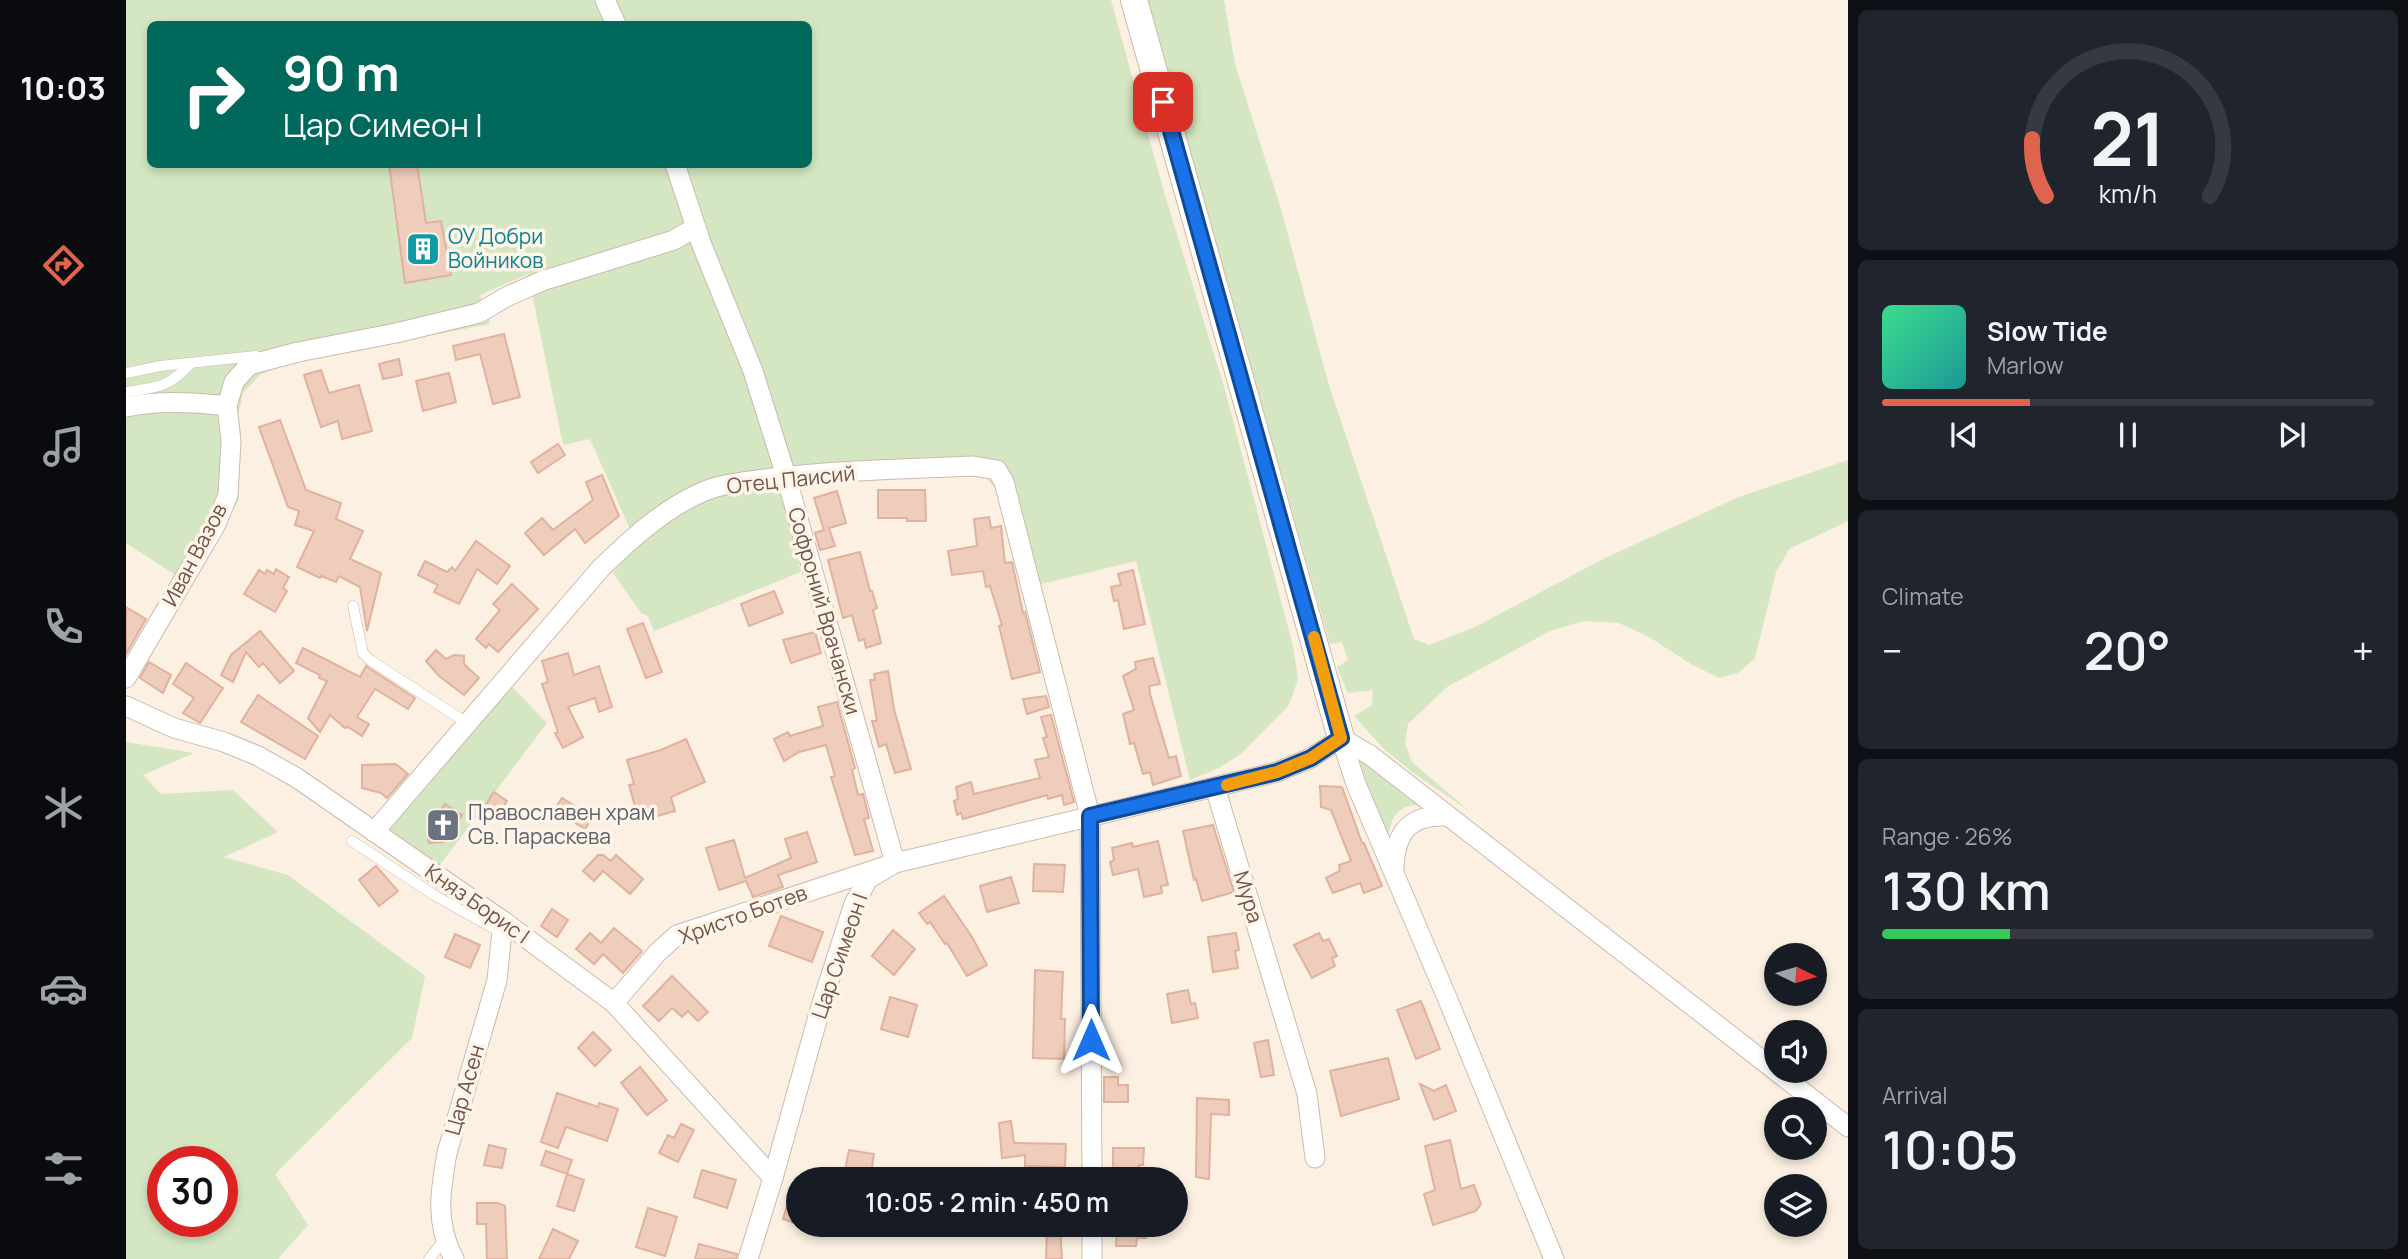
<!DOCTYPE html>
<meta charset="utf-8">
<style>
body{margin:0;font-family:Manrope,sans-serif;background:#20242c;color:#f1f3f6;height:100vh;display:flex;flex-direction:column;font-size:26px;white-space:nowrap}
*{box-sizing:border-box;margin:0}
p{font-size:23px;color:#9ea1a6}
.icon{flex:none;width:38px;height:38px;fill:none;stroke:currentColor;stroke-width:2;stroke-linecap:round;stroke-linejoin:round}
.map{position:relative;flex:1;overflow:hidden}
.side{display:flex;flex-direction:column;gap:10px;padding:10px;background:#0d0f14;width:560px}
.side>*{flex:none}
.banner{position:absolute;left:21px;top:21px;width:665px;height:147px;border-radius:10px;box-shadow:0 4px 10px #0003;background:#00695c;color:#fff;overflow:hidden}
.needle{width:46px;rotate:95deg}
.controls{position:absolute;left:1638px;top:943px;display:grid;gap:14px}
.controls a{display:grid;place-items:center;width:63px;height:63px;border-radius:50%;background:#171b24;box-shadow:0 4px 10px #0003;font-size:35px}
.speed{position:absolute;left:21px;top:1146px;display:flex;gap:14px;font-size:35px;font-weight:700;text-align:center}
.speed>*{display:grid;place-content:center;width:91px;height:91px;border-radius:50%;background:#171b24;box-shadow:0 4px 10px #0003;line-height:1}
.speed .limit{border:10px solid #d22;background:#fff;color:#111}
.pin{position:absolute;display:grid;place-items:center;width:60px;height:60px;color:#fff;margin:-30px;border-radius:14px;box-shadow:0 4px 10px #0006}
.me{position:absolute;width:77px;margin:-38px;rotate:0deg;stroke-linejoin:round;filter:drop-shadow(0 0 5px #0008)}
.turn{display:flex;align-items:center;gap:24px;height:147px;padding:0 21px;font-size:32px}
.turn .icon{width:91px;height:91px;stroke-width:2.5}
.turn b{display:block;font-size:49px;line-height:60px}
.big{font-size:52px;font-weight:600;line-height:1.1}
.side .tile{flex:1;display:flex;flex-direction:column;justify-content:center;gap:10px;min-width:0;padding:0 24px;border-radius:10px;background:#20242c}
.side .dial{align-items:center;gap:0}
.dial svg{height:182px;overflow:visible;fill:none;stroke:#363941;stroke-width:7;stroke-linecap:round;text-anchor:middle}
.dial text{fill:#f1f3f6;stroke:none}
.song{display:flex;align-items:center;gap:21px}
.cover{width:84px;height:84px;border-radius:10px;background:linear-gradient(135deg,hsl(150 70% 55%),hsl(180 70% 35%))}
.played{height:7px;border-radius:4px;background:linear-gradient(90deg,#df644e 30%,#363941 30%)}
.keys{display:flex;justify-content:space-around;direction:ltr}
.heat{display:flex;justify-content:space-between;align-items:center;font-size:38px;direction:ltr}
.charge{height:10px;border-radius:5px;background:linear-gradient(90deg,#34c759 26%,#363941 0)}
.trip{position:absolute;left:660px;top:1167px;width:402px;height:70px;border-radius:35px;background:#171b24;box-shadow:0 4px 10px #0003;font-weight:600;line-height:70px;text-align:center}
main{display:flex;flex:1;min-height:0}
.tabs{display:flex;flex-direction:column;width:126px;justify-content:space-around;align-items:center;background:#090b0e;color:#9ea1a6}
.tabs .icon{width:49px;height:49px}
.tabs .current{color:#df644e}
.tabs b{font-size:32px;color:#f1f3f6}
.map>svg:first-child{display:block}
.green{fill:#d4e7c2;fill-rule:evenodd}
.building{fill:#efcdbc;stroke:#e0b29d;stroke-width:2}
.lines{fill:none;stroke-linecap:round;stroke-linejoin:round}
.lane-casing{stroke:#cdb9ad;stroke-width:11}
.street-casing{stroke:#cdb9ad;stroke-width:21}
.secondary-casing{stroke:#d0b8aa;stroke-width:28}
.lane{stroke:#fff;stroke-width:10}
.street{stroke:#fff;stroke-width:19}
.secondary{stroke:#fff;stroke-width:26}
.route-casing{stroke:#114b97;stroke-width:18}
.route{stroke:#1a73e8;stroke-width:12}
.slow{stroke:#f59e0b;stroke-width:12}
.labels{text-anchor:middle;stroke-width:7;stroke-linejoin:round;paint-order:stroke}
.culture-label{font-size:21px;fill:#0d838f;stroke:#fef4e8;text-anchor:start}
.street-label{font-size:21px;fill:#71554a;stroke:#fef4e8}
.worship-label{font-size:21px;fill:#5b616d;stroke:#fef4e8;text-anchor:start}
</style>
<main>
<nav class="tabs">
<b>10:03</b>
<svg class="icon current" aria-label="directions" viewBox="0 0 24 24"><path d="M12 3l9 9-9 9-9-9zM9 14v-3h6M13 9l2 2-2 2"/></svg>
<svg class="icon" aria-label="music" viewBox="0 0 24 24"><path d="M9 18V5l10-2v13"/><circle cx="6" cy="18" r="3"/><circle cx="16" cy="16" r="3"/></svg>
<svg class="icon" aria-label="phone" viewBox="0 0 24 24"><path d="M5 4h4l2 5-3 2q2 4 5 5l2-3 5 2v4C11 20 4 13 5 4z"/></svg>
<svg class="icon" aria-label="climate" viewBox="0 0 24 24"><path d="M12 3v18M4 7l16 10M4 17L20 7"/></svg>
<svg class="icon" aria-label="car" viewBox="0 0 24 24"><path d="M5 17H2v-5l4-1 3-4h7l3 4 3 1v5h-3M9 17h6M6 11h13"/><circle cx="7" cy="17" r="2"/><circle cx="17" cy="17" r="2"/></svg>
<svg class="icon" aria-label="filters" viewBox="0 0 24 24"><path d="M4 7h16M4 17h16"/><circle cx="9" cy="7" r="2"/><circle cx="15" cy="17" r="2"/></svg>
</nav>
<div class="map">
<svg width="1722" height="1259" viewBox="0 0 1722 1259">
<rect width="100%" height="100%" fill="#fbf0e2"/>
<g class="green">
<path d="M0 0H985L1038 192 1099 390 1167 646 1172 679 1163 705 1115 754 1093 768 1064 780 1010 561 895 589 872 492 860 477 846 474 656 485 675 572 528 631 522 616 515 613 487 573 511 545 464 439 437 445 402 274 354 295 364 324 166 362 135 374 117 393 111 421 113 499 63 584 0 543ZM24 24H682V164H24Z"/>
<polygon points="1020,0 1098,0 1109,64 1155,209 1202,382 1288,639 1303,645 1349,627 1479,558 1613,497 1722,460 1722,521 1663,549 1650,572 1629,658 1612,673 1593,678 1565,664 1523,637 1493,623 1458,621 1424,631 1321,687 1282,724 1279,744 1286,762 1342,810 1286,772 1258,749 1228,716 1246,705 1247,690 1222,693 1211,667 1222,660 1216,642 1204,644"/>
<polygon points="386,687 421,723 313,866 261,827"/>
<path d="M0 742 68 753 17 775 35 794 107 790 152 832 98 857 162 875 299 976 286 1038 149 1174 182 1225 152 1259H0ZM96 1162V1222H37V1162Z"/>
<path d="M1233 758 1293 805C1271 805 1264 818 1263 838L1242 787Z"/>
</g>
<g class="building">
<polygon points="263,164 291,164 300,223 315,221 325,275 279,283"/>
<polygon points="378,334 394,397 367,404 354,354 330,360 327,346"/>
<polygon points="273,359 276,375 257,379 253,364"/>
<polygon points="195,370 203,393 233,385 246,431 216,439 212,421 195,427 178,375"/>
<polygon points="323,373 330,402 297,411 290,381"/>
<polygon points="154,420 180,490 215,503 210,519 237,531 224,559 255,573 241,631 234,587 213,576 210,582 195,576 194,578 171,567 188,531 169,525 173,511 162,507 133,427"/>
<polygon points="432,444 439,455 412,473 405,462"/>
<polygon points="476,475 493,516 459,543 449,529 418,555 399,533 416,518 427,530 467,500 460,482"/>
<polygon points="752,490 799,490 800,521 781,521 781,518 752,518"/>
<polygon points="711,491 720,523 703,528 709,546 694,550 689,533 698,530 688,498"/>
<polygon points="863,517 865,528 875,526 879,563 886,562 897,613 899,612 914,672 886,679 873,626 876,625 864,586 860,587 857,571 826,575 822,551 851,546 848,519"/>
<polygon points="350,541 384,566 371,584 351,569 333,604 308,592 312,585 292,575 299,561 321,572 326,567 329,571"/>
<polygon points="734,552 744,591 746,591 751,608 747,610 755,643 740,648 738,639 733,641 726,615 717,618 702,560"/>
<polygon points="150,569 163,577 157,588 161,591 149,612 118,594 133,570 139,574 141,570 148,574"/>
<polygon points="1007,570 1019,624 998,629 992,600 988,601 985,587 995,585 992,574"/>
<polygon points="386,584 412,609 372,652 363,644 360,648 350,639 374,610 367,604"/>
<polygon points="648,591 657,613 623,626 615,604"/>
<polygon points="0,607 20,619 0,654"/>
<polygon points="517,623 536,672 520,678 501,629"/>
<polygon points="134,631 168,671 154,683 137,663 133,667 120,652 107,682 95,675 105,655"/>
<polygon points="689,632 695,653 665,663 657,640"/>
<polygon points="177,648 234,677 240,666 289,698 282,709 249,689 231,717 243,724 236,736 222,727 219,728 204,715 194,732 182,718 201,681 193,678 194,675 170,663"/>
<polygon points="310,650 320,659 328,655 338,656 338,664 353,678 338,695 313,676 300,661"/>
<polygon points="442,653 448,675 473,666 486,707 473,712 469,698 442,707 457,737 437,748 429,733 432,732 416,684 422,682 416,661"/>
<polygon points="1027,658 1034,684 1023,686 1024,694 1043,758 1050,756 1055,776 1027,785 1024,772 1017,774 1008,743 1004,744 997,714 1008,710 997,676 1010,669 1009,662"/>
<polygon points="23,662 45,675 37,693 14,678"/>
<polygon points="60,663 97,688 74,723 57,713 68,698 47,684"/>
<polygon points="762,671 768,709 785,769 769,773 760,744 753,747 746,721 751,721 744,680 749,680 748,674"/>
<polygon points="132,695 192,736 179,759 115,722"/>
<polygon points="920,696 923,707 901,714 897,699"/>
<polygon points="711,702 729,768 726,770 732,795 737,794 743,818 738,819 747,851 729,855 705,777 709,776 700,745 673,752 658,761 648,739 662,732 664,736 697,726 692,707"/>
<polygon points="925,715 948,802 938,805 936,795 922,799 921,795 837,819 835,813 831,815 828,801 832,799 830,787 845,782 848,794 914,778 909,760 923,757 917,738 921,737 915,717"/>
<polygon points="560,739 579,782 545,797 549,811 513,821 503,785 508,784 501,760 535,750"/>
<polygon points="270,764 282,774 261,798 255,793 236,788 236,765"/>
<polygon points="1194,786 1216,787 1236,843 1238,843 1256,886 1238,893 1234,883 1207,893 1200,878 1214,871 1213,865 1225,861 1205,810 1195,807"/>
<polygon points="368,792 381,801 372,815 359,806"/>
<polygon points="436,798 467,817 459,829 428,810"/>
<polygon points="319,804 336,815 318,842 303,843 301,831"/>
<polygon points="1087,825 1108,892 1076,901 1070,879 1068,880 1057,831"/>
<polygon points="681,832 691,862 652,875 657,887 627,897 620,881 593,890 580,848 608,840 619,878 665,858 659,839"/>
<polygon points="1032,841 1042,885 1035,886 1036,893 1018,897 1012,869 987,875 984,862 988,860 986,848 1006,843 1007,847"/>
<polygon points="472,855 477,855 485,861 490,855 517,879 504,894 477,871 468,881 457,871"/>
<polygon points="908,864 939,865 937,892 907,891"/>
<polygon points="250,866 272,891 253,906 233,880"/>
<polygon points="885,877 893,903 861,912 854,886"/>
<polygon points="818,896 846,937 861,965 841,976 821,943 819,944 804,922 801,924 793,913"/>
<polygon points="426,909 442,920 431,937 415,926"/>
<polygon points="655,916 697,932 686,962 643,946"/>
<polygon points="488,928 516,951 497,973 477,954 468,964 450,949 464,933 475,943"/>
<polygon points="767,930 789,949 768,975 746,956"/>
<polygon points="1110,933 1113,950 1109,951 1112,968 1087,972 1082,937"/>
<polygon points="1193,933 1197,941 1203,939 1211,956 1206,958 1209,966 1186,978 1168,945"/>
<polygon points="329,934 354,945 344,968 319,957"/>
<polygon points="909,970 937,972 935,1019 939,1019 938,1059 907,1058"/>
<polygon points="546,976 582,1012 572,1021 562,1011 556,1017 546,1008 533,1021 517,1006"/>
<polygon points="1062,990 1065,1004 1069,1003 1072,1018 1046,1023 1041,994"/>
<polygon points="764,997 791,1005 782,1037 755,1029"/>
<polygon points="1295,1001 1314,1049 1290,1059 1271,1010"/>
<polygon points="467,1032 485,1050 469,1066 452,1048"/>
<polygon points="1142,1040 1148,1075 1135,1077 1128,1043"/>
<polygon points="1262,1058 1273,1099 1215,1116 1204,1071"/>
<polygon points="514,1067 541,1100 521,1115 495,1083"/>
<polygon points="978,1077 992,1077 992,1085 1002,1085 1002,1102 978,1102"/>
<polygon points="1294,1084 1308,1091 1320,1085 1330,1111 1308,1120"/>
<polygon points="431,1093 472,1107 473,1103 492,1109 481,1141 440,1127 432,1148 415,1142"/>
<polygon points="1071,1098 1103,1100 1103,1115 1085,1114 1083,1179 1070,1177"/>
<polygon points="885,1121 888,1143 940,1144 939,1167 899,1166 899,1155 876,1158 873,1123"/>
<polygon points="555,1124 568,1130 552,1162 533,1153 542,1135 548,1138"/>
<polygon points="1324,1140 1335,1189 1348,1185 1355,1204 1350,1211 1307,1225 1298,1194 1309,1190 1299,1146"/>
<polygon points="363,1145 380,1149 376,1168 358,1165"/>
<polygon points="987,1148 1018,1148 1017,1165 1013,1165 1013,1180 987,1180"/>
<polygon points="723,1150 748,1154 744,1180 724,1180 725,1172 719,1171"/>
<polygon points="420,1151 446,1160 441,1174 415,1165"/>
<polygon points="576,1170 610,1180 601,1208 568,1197"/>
<polygon points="441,1174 458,1180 448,1211 431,1206"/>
<polygon points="669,1179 672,1180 672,1224 657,1219"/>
<polygon points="351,1203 372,1203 379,1206 381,1259 361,1259 360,1224 351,1224"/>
<polygon points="522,1208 551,1217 539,1256 510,1247"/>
<polygon points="921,1225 934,1225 936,1259 920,1259"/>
<polygon points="991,1225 1020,1225 1020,1238 1011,1238 1010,1246 990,1246"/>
<polygon points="427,1229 452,1241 443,1259 413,1259"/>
<polygon points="573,1244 611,1254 610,1259 569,1259"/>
</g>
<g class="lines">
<g class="lane-casing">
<g id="lane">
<polyline points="0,373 34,366 130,356"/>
<path d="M0 392C33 387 42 388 65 363"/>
<polyline points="227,606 237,653 244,660 341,723"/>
<polyline points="226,841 308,895 374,932"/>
<polyline points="303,1259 318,1240"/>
</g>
</g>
<g class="street-casing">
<g id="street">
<polyline points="479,0 490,24"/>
<path d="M0 407C33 400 68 402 101 406"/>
<polyline points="0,678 89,526 102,495 105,441 101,406 108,382 123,365 172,352 270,333 353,313 380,297 416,281 548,240 570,227"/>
<polyline points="0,706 48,728 98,742 132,756 171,778 377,921 488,1003 647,1178"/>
<polyline points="1215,738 1244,755 1722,1127"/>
<polyline points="1215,738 1230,784 1322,1000 1428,1259"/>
<polyline points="1089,787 1181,1094 1189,1158"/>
<path d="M248 832 475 568C505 539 534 512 572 494 592 484 617 482 639 479 708 470 778 469 847 466L871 470 878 482 964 816 966 1180"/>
<path d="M1268 869C1269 834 1282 815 1319 816"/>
<polyline points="488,1003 532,952 551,935 769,863 660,476 627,371 575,243 549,164"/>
<polyline points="966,1225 966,1259"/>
<path d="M328 1259C309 1223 314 1192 321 1153L371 980 377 921"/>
<polyline points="622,1259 647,1178 695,1006 728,904 742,879 769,863 1151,772 1185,758 1215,738"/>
</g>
</g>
<g class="secondary-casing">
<polyline id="secondary" points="1008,0 1215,738"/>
</g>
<use href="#lane" class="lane"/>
<use href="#street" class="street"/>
<use href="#secondary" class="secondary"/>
</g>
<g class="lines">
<g class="route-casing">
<polyline id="route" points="965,1040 964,816 1151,772 1185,758 1215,738 1037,102"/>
</g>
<use href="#route" class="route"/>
<polyline class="slow" points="1101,785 1151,772 1185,758 1215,738 1188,637"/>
</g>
<defs>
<g id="building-square" transform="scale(1.75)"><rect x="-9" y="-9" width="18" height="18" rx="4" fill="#0f9aa8" stroke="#fef4e8"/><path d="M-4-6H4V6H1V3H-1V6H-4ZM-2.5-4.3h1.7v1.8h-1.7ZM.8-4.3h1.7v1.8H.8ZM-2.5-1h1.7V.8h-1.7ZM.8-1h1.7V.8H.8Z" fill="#fff"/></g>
<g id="church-square" transform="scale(1.75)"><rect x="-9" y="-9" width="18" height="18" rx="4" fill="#6b7280" stroke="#fef4e8"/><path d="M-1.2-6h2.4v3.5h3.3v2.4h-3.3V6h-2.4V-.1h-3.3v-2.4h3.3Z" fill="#fff"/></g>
</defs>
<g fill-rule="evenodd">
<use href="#building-square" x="297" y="249"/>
<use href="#church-square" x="317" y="825"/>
</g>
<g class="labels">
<g class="culture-label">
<text x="322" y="244">ОУ Добри<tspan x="322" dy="24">Войников</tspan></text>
</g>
<g class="street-label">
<text transform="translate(665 480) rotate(-6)" y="7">Отец Паисий</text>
<text transform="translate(69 555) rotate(-62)" y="7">Иван Вазов</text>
<text transform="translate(698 611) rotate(74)" y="7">Софроний Врачански</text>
<text transform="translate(1122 897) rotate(73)" y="7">Мура</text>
<text transform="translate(351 904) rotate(35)" y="7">Княз Борис I</text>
<text transform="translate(617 915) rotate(-20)" y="7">Христо Ботев</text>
<text transform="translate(714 956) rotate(-71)" y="7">Цар Симеон I</text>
<text transform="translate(339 1090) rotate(-74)" y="7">Цар Асен</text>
</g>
<g class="worship-label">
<text x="342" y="820">Православен храм<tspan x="342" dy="24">Св. Параскева</tspan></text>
</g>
</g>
</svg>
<div class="controls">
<a><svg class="needle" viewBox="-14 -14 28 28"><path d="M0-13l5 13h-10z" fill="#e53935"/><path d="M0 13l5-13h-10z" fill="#9ea1a6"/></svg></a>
<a><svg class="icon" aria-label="sound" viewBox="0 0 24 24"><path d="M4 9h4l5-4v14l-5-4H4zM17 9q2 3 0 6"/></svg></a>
<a><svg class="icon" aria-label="search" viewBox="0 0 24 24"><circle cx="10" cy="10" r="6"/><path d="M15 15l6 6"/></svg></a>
<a><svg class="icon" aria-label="layers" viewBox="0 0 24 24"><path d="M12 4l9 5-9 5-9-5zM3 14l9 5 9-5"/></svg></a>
</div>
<div class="speed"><div class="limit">30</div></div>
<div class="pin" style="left:1037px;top:102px;background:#d93025"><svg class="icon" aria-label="arrive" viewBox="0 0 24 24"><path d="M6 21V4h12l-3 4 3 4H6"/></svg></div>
<svg class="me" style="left:965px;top:1040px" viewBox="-20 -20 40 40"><path d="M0-17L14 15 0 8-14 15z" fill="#1a73e8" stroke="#fff" stroke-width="4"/></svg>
<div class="trip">10:05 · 2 min · 450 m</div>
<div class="banner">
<div class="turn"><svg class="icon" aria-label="right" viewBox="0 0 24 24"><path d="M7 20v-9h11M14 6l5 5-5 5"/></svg><div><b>90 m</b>Цар Симеон I</div></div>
</div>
</div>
<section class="side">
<div class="tile dial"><svg viewBox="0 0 100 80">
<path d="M14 69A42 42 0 1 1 86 69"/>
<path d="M14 69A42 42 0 0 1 8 44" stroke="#df644e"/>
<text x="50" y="56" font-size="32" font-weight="700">21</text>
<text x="50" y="72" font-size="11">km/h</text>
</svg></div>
<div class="tile">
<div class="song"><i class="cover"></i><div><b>Slow Tide</b><p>Marlow</p></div></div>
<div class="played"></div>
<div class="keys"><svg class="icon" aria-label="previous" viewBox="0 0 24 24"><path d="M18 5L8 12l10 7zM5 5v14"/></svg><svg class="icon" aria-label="pause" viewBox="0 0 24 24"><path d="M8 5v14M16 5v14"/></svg><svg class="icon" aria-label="next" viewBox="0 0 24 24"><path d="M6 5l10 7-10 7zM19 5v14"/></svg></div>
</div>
<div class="tile"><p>Climate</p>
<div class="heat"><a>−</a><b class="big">20°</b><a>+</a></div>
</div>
<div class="tile"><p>Range · 26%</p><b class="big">130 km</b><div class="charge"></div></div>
<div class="tile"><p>Arrival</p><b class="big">10:05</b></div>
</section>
</main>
